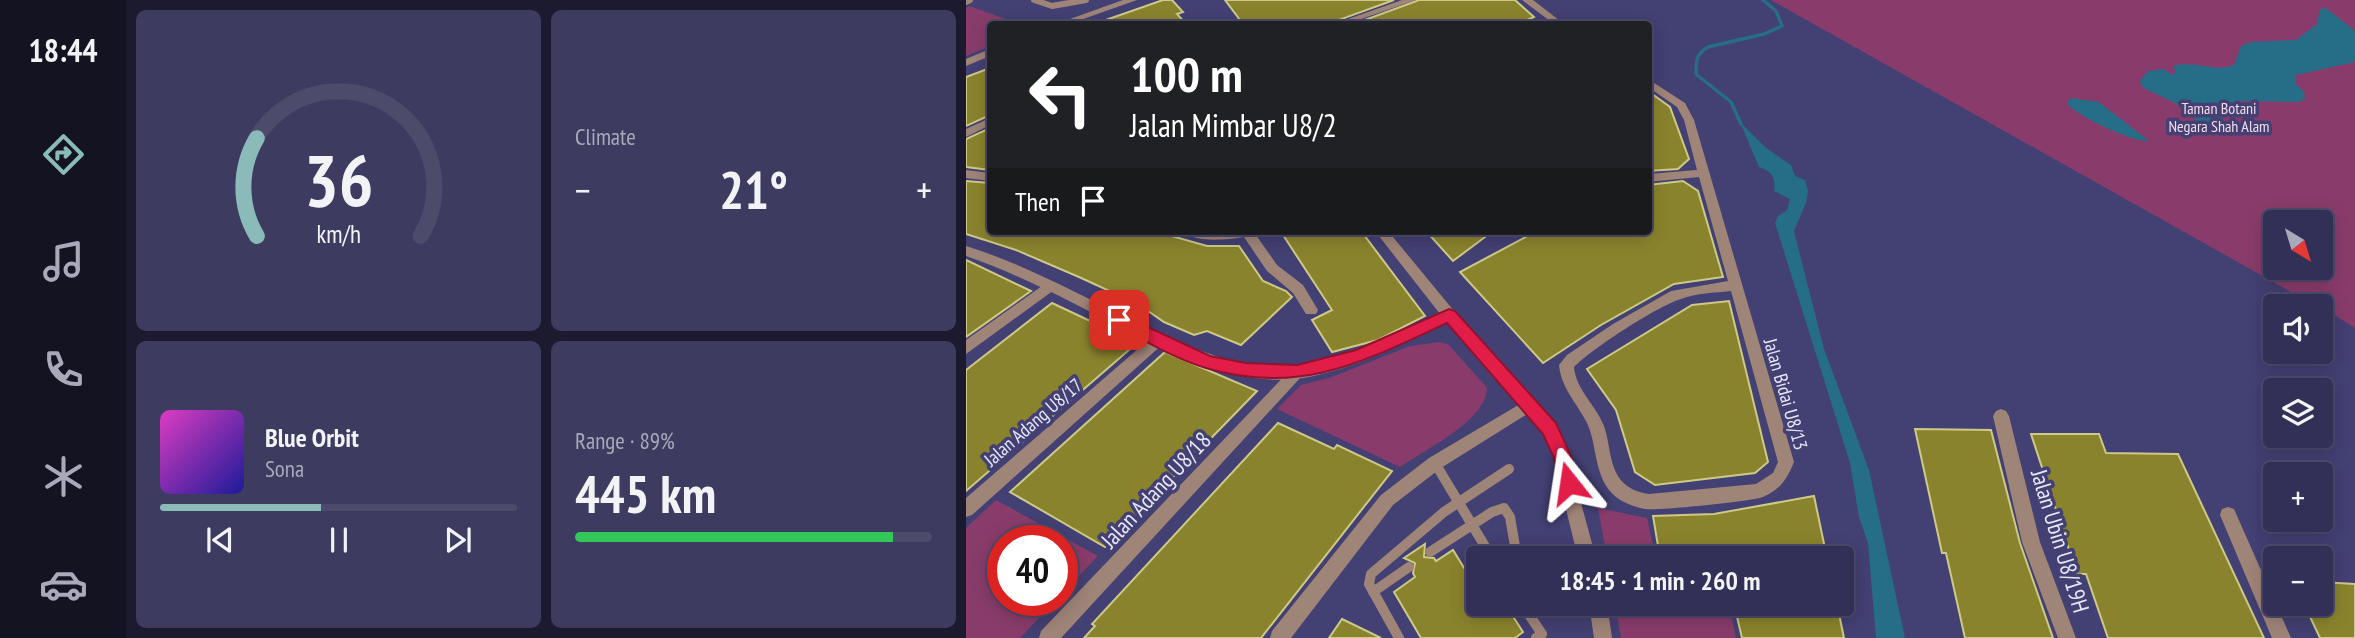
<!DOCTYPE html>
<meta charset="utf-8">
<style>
body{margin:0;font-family:"PT Sans Narrow",sans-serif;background:#3d3c60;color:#f1f3f6;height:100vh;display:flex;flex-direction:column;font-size:26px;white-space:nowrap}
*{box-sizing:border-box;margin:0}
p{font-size:23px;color:#a8a9b9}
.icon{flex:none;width:38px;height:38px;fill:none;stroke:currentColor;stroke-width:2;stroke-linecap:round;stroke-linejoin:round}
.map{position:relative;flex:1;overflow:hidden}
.details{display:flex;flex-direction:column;gap:10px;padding:10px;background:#1c1a2f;width:840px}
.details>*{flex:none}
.guide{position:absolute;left:21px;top:21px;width:665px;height:214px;border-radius:7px;box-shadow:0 4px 18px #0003,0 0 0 2px #4d4b6c;background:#202124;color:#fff;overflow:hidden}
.needle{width:46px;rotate:142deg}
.buttons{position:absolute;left:1297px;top:210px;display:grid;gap:14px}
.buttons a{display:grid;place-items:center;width:70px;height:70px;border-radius:7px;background:#323056;box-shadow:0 4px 18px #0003,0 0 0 2px #4d4b6c;font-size:35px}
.speed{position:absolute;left:21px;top:525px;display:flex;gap:14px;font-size:35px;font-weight:700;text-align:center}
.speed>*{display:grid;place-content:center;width:91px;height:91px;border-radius:50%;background:#323056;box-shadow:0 4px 18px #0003,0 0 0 2px #4d4b6c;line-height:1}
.speed .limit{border:10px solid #d22;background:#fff;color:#111}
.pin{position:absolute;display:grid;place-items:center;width:60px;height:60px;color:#fff;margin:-30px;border-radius:14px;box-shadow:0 4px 10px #0006}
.me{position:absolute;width:77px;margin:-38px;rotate:345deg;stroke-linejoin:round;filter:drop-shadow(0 0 5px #0008)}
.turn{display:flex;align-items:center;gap:24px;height:147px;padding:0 28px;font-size:32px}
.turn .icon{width:91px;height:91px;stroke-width:2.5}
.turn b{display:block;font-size:49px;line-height:60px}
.then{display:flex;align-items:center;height:66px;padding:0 28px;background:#0003;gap:14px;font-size:26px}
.big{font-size:52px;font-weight:800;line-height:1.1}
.details .card{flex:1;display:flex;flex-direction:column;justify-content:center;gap:10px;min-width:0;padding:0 24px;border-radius:10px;background:#3d3c60}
.details .dial{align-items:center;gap:0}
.dial svg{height:182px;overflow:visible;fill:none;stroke:#4d4b6c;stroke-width:7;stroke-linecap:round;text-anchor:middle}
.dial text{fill:#f1f3f6;stroke:none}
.song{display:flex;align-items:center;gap:21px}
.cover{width:84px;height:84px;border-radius:10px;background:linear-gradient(135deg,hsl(310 70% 55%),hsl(240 70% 35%))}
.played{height:7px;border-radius:4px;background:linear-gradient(90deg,#8bbbb9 45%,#4d4b6c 45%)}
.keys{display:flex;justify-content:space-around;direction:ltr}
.heat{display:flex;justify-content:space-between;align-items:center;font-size:38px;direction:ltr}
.charge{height:10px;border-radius:5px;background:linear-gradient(90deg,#34c759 89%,#4d4b6c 0)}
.details .tiles{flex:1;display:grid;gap:10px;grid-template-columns:repeat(2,1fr)}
.trip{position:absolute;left:500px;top:546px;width:388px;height:70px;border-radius:7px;background:#323056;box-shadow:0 4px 18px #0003,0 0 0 2px #4d4b6c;font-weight:800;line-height:70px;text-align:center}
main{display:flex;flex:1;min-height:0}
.tabs{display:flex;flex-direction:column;width:126px;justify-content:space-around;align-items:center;background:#141322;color:#a8a9b9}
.tabs .icon{width:49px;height:49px}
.tabs .current{color:#8bbbb9}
.tabs b{font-size:32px;color:#f1f3f6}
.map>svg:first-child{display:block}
.green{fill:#893c6b;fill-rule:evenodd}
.water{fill:#266e87}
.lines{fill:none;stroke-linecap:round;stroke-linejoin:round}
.stream{stroke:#266e87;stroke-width:3.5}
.building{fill:#8a832d;stroke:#cdc987;stroke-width:2}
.service-far1{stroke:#9f8478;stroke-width:6}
.service{stroke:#9f8478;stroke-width:10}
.minor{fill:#9f8478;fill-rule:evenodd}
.tertiary{fill:#9f8478;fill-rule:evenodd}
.route{fill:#e11d48;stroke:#92132f;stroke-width:2}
.labels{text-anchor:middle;stroke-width:7;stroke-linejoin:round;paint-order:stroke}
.far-park-label{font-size:16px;fill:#f4dbe8;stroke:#434073}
.street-label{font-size:19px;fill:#e8e8fb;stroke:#434073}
.near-street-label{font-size:23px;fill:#e8e8fb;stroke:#434073}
</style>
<main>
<nav class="tabs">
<b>18:44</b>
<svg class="icon current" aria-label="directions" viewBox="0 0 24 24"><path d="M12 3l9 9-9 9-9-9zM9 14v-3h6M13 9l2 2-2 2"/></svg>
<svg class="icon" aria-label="music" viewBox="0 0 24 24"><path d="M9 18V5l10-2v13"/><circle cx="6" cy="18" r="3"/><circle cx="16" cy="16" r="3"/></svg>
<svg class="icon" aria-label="phone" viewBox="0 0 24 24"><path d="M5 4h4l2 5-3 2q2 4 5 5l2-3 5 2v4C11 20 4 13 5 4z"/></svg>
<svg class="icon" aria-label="climate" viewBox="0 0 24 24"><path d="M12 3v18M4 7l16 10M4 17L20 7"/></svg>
<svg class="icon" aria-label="car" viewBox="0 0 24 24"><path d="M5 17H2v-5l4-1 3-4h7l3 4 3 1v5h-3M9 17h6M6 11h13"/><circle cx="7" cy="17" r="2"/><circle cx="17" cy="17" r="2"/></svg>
</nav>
<section class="details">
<div class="tiles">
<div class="card dial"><svg viewBox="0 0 100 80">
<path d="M14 69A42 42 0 1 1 86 69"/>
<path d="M14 69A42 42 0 0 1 14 26" stroke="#8bbbb9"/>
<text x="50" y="56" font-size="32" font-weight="700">36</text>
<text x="50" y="72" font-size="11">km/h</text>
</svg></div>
<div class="card"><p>Climate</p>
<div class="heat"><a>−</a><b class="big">21°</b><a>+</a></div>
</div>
<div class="card">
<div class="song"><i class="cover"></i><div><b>Blue Orbit</b><p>Sona</p></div></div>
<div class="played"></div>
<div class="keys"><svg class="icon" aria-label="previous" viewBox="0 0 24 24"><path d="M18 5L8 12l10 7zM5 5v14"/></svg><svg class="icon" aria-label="pause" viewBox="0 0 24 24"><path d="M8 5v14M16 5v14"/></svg><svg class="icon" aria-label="next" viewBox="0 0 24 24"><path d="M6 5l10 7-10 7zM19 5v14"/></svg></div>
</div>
<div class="card"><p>Range · 89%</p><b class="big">445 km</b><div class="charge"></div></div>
</div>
</section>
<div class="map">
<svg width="1389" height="638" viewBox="0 0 1389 638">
<rect width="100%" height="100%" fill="#434073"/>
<g class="green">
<path d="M805 0H1389V328L1354 306H1350ZM1309 222H1354V268H1309Z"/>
<polygon points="3,6 54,24 24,24 24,46 0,56 0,8"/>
<path d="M473 342 482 344 516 382 521 388C520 421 460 449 434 467L311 409 335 385 366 377 444 346Z"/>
<polygon points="30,500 132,556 96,594 96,541 37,541 37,600 90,600 54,638 0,638 0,528"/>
<polygon points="632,508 681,518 690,558 641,558"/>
<polygon points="649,604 763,604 770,638 655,638"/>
</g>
<g class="water">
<path d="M1360 8 1389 31V62L1330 75V84L1338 92 1339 98 1333 102 1268 101 1259 112 1253 128C1234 133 1229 116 1217 108 1204 100 1190 94 1177 88L1174 81 1182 71 1198 69 1206 75 1210 72 1207 66C1228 60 1250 73 1268 65L1275 46 1285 42 1330 40 1351 24 1354 9Z"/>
<path d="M1104 98 1133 102 1183 141C1167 143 1112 116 1101 104Z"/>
<path d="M774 122 800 148 825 165 829 176 839 180 842 191 840 203 828 231 858 349 903 470 939 638H910L902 543 893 517 884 463 809 223 812 216 821 210 824 199 808 191C810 178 806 171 793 167Z"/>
</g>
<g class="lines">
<path class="stream" d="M775 124 765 102 730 74C730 61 730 54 742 47L798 34 816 26 810 11 797 0"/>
</g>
<g class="building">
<polygon points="197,0 206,0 217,12 211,14 220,24 134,24 134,22"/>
<polygon points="259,0 428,0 367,22 365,24 277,24"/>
<polygon points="453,0 549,0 568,17 552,24 388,24"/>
<polygon points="24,68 24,115 0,126 0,77"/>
<polygon points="682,91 704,107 723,159 712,169 682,171"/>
<polygon points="24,128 24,170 0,167 0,139"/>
<polygon points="0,181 24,183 24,231 188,231 241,246 273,246 297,281 320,291 326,297 275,345 241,331 228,335 198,322 172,304 113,277 50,250 0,234"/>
<polygon points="717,181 732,191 757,277 708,284 635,325 577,363 494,272 571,231 682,231 682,185"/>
<polygon points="326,231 395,231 459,316 412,340 366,352 346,320 366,310 317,235"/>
<polygon points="460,231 527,231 487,261"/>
<polygon points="0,260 65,291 0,337"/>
<polygon points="763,301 802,462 789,473 689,485 669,472 650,410 621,369 726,305"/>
<polygon points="86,303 171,343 0,491 0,370"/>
<polygon points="199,352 291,391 139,547 44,492"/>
<polygon points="312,423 368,449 371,445 426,471 295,638 118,638 129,626 126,624"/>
<polygon points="949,429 1025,430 1054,543 1087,638 999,638 980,553 976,553"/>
<polygon points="1065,434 1133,434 1140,453 1212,454 1298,638 1142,638 1120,574 1111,574"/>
<polygon points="848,496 861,558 694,558 687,516 748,514"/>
<polygon points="459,544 458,557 468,558 470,561 487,550 500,571 506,567 513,578 513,604 539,604 557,632 549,638 455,638 428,592 449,577 447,573 449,563 438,558"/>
<polygon points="1354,582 1389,584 1389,638 1354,638 1338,604 1354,604"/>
<polygon points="768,604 871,604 878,638 776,638"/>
<polygon points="376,619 415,638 363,638"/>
</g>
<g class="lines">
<g class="service-far1">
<polyline points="68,0 86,6 120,0"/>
<polyline points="0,2 4,0"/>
</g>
<g class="service">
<polyline points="469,463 526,558"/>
<polyline points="464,552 526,512 538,508 544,517 551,558"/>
<polyline points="407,592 443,567"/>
<polyline points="556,604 576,634 570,638"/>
<polyline points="433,638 403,584 405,574 478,512 543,469"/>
</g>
<g class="minor">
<polygon points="157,0 171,0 103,24 90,24"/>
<polygon points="436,0 450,0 381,24 368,24"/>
<polygon points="556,0 567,0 598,24 588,24"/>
<polygon points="24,49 24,56 0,66 0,59"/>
<path d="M682 79 719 103 728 120 828 462C821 479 815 489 797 497 788 501 691 511 679 509 669 507 658 503 650 497 627 478 632 446 621 423 611 403 595 388 593 365L601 355 647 324 705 291 762 281 733 177 682 182V174L731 170 718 120 711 107 682 87ZM765 291 812 462 807 473 790 484 683 494C671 492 662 489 654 479 643 464 644 443 638 426 630 405 610 390 608 367 627 348 690 307 715 299 731 293 748 293 765 291Z"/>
<polygon points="24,118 24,125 0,137 0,129"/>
<polygon points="0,170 24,173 24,181 0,178"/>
<path d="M216 231H294L290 235 311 265 337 285 352 310 350 314H340L327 293 301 271 278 237C261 240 228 243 216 231Z"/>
<polygon points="409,231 422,231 488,311 490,315 488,319 478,319"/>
<polygon points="529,231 544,231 534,237 530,236"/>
<polygon points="83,281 90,286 88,290 0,354 0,340"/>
<polygon points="193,333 198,335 200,339 198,343 6,515 0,517 0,498 188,335"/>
<polygon points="331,366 336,368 338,372 336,376 95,638 73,638 75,631 326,368"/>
<polygon points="564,398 569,399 572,404 569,409 475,468 427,505 325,638 304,638 306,631 415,495 463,458"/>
<polygon points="1035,409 1040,411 1043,416 1074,542 1110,638 1092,638 1056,542 1027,416 1030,411"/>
<polygon points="1262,507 1268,509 1325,638 1306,638 1254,515 1256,509"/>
</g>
<g class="tertiary">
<path d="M0 246C58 264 112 294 166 320 219 345 273 373 334 366 385 360 433 333 478 311H488L569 399 597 437 630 558H612L584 444 559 409 481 322C435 345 388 369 337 378 257 390 176 338 107 303 72 285 37 269 0 256Z"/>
<polygon points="623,604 641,604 646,638 628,638"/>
</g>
</g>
<path class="route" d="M483 309 489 311 590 423 606 458 612 483 610 489 603 491 596 489 588 458 577 434 481 323C397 362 334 396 240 368 208 359 177 339 147 324L145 320 153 314 158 316 244 356 280 363 331 365 390 350Z"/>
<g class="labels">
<g class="far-park-label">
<text x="1253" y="114">Taman Botani<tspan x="1253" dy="18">Negara Shah Alam</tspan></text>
</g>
<g class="street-label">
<text transform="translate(820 394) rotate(74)" y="7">Jalan Bidai U8/13</text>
<text transform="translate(67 422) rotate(-41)" y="7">Jalan Adang U8/17</text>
</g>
<g class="near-street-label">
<text transform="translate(190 490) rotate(-47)" y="8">Jalan Adang U8/18</text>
<text transform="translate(1094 541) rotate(73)" y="8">Jalan Ubin U8/19H</text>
</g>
</g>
</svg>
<div class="buttons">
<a><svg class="needle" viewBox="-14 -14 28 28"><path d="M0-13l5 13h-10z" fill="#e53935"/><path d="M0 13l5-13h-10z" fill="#a8a9b9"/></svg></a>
<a><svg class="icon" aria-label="sound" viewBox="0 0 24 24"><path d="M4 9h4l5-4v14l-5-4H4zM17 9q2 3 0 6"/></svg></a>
<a><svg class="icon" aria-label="layers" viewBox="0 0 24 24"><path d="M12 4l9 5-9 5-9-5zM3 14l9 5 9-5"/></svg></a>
<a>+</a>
<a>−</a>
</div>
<div class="speed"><div class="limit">40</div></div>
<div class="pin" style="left:153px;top:320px;background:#d93025"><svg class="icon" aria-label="arrive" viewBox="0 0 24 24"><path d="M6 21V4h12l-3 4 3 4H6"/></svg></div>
<svg class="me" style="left:603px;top:483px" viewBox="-20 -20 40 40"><path d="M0-17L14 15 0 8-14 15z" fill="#e11d48" stroke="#fff" stroke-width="4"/></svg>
<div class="trip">18:45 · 1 min · 260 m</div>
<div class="guide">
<div class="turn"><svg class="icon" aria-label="left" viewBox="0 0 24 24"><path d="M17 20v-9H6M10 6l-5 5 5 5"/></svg><div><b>100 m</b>Jalan Mimbar U8/2</div></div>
<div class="then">Then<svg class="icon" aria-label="arrive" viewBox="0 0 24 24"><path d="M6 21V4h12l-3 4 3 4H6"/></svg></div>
</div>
</div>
</main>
